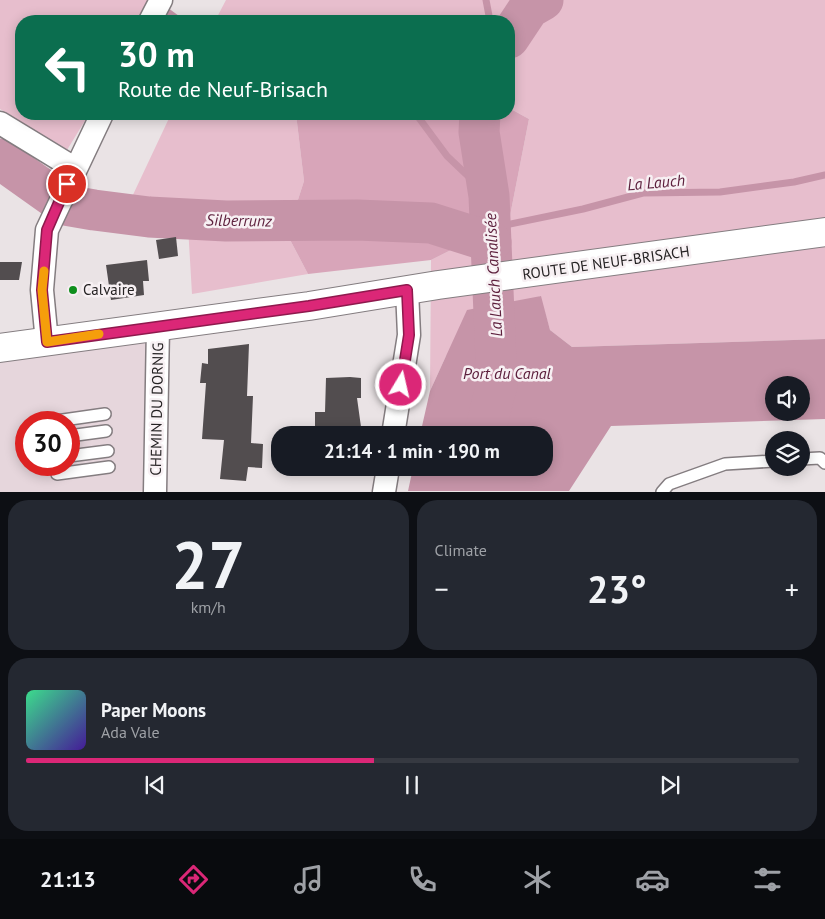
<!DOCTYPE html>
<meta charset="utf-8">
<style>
body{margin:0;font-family:"PT Sans",sans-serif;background:#242831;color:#f1f3f6;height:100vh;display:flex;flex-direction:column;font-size:19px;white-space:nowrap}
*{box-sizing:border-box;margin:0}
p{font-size:16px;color:#9ea1a6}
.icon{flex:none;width:28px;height:28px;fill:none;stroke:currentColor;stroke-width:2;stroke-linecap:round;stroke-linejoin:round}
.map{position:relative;height:492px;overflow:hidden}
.sheet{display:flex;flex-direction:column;gap:8px;padding:8px;background:#0d0f14;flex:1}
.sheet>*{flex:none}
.guide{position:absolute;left:15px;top:15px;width:500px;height:105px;border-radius:20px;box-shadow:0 2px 12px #0003;background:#0b6e4f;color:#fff;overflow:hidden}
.buttons{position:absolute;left:765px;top:376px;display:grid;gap:10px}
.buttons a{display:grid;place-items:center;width:45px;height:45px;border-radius:50%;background:#171b24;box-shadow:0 2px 12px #0003;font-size:25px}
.speed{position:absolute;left:15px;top:411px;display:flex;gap:10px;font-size:25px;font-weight:700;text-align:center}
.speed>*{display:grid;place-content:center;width:65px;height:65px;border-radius:50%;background:#171b24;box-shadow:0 2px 12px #0003;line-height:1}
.speed .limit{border:8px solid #d22;background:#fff;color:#111}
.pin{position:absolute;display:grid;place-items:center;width:42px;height:42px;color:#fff;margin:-21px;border:2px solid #fff;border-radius:50%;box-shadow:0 1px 5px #0007}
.me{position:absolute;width:55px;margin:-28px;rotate:9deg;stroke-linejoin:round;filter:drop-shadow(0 0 4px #0008)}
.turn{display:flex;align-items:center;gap:18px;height:105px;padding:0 20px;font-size:22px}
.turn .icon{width:65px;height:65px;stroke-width:2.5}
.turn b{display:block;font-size:35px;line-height:42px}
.big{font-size:38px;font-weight:800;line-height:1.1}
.sheet .card{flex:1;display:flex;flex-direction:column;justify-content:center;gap:8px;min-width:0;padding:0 18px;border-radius:20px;background:#242831}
.sheet .dial{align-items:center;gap:0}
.dial b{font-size:65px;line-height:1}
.song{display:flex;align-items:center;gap:15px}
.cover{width:60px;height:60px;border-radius:8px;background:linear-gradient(135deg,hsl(150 70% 55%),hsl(260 70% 35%))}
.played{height:5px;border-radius:2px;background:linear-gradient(90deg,#db2777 45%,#363941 45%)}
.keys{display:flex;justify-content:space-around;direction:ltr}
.heat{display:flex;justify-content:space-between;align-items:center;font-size:28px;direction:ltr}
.sheet .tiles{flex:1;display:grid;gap:8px;grid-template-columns:1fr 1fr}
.card:last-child{grid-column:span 2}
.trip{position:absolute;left:271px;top:426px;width:282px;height:50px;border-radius:20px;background:#171b24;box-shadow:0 2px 12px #0003;font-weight:800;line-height:50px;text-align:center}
.tab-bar{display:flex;height:80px;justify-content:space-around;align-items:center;background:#090b0e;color:#9ea1a6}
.tab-bar .icon{width:35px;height:35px}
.tab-bar .selected{color:#db2777}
.tab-bar b{font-size:22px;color:#f1f3f6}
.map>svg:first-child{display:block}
.built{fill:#e6d6dc;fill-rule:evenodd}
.green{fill:#e7becd}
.forest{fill:#d8a5b9}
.water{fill:#c694a8;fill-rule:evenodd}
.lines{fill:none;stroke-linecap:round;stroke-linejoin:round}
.stream{stroke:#c694a8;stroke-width:7}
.river{stroke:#c694a8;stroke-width:41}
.building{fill:#524d4f}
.lane-casing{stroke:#847d80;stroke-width:14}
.street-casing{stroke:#847d80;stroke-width:25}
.secondary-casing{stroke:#847d80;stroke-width:30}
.lane{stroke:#fff;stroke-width:11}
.street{stroke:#fff;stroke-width:22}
.secondary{stroke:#fff;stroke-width:28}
.route-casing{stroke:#8e194d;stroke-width:12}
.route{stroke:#db2777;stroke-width:9}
.slow{stroke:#f59e0b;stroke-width:9}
.poi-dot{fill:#0e8e1c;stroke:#f7f0f3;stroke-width:2}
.labels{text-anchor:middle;stroke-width:5;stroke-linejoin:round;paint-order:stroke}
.street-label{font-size:15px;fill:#252223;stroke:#f7f0f3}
.poi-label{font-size:15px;fill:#252223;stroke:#f7f0f3;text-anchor:start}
.water-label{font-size:16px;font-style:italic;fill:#5d203d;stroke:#f7f0f3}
</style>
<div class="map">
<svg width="825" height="492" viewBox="0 0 825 492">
<rect width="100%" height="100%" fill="#eae3e5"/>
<path class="built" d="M172 319 160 491 0 492V335ZM26 422H69V465H26Z"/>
<g class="green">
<polygon points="0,0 156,0 143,21 21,21 21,114 89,114 67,150 0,109"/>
<polygon points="226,0 825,0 825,339 572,347 550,330 540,296 446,356 430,391 431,260 509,221 529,119 509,108 509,21 215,21"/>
<polygon points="171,114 296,114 304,181 287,234 308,274 192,294 187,209 131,199"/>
</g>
<polygon class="forest" points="509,108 529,119 509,221 431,260 308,274 287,234 304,181 296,114 509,114"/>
<path class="water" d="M541 296 550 330 572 347 825 339V419L611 426 569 491H408L413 468H545V435H420L430 391 467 310ZM774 385H801V412H774Z"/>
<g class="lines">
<g class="stream">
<polyline points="486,0 490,21"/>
<polyline points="161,7 180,21"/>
<polyline points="416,114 447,156 489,196"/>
<polyline points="491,228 583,209 643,193 720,192 794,182 825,175"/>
</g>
<g class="river">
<polyline points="509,38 529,8 543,0"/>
<polyline points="480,114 479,132 489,196 497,384 484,435"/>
<polyline points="0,159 65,205 94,210 149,217 226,221 357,220 431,223 491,242"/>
</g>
</g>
<g class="building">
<polygon points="176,237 178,256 159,259 156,240"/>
<polygon points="147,260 149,281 143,281 144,295 111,300 106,265"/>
<polygon points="0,262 22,262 19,280 0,280"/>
<polygon points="249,344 247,396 253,396 251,443 263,444 262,468 248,467 246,481 220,479 224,440 202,439 206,383 200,383 202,363 208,364 208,349"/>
<polygon points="350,377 361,378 361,398 357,398 361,427 357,428 357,435 329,435 329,432 315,432 315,412 325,412 326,378"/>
</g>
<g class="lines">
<g class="lane-casing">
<g id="lane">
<polyline points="49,422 105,414"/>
<polyline points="69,436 106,431"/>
<polyline points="69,456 108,451"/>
<polyline points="801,459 820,458 825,463"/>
<polyline points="57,474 109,467"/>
<polyline points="662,492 669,484 725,464 774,461"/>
</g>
</g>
<g class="street-casing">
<g id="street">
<polyline points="150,21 161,0"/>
<polyline points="0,123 74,168"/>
<polyline points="47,342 42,290 47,230 102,114"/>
<polyline points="393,435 409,335 407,290"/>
<polyline points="155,492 158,326"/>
<polyline points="384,492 388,468"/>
</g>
</g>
<g class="secondary-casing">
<polyline id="secondary" points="0,348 309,306 438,285 825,232"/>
</g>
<use href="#lane" class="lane"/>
<use href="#street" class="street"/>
<use href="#secondary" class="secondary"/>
</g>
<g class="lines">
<g class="route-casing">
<polyline id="route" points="67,184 47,230 42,290 47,342 309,306 407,290 409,335 401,385"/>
</g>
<use href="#route" class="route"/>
<polyline class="slow" points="44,271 42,290 47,342 99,334"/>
</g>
<circle class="poi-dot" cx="73" cy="290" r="5"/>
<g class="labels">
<g class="street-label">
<text transform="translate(606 263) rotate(-8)" y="5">ROUTE DE NEUF-BRISACH</text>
<text transform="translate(157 409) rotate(-89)" y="5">CHEMIN DU DORNIG</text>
</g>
<g class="poi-label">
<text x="83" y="295">Calvaire</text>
</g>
<g class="water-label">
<text transform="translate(656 182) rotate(-5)" y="6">La Lauch</text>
<text transform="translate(239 220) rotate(1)" y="6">Silberrunz</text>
<text transform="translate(493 275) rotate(-93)" y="6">La Lauch Canalisée</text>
<text x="507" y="379">Port du Canal</text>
</g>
</g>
</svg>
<div class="buttons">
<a><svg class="icon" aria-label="sound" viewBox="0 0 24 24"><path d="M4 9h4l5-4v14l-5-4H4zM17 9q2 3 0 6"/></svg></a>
<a><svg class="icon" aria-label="layers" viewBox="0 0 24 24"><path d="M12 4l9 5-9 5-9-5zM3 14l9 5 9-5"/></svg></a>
</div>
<div class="speed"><div class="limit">30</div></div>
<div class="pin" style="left:67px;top:184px;background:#d93025"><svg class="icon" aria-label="arrive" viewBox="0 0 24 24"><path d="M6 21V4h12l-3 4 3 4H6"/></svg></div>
<svg class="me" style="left:401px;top:385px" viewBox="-20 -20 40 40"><circle r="17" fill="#db2777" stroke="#fff" stroke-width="3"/><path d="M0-11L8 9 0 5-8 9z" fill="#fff"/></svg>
<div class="trip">21:14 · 1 min · 190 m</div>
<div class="guide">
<div class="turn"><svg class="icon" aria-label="left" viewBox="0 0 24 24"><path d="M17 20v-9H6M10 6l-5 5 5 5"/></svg><div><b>30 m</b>Route de Neuf-Brisach</div></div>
</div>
</div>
<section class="sheet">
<div class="tiles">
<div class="card dial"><b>27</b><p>km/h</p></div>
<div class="card"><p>Climate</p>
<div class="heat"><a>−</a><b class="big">23°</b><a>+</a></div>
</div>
<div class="card">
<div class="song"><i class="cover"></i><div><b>Paper Moons</b><p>Ada Vale</p></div></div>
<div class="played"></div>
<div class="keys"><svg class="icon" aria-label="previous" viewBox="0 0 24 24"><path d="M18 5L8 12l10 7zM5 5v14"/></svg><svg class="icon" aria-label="pause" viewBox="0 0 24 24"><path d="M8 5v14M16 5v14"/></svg><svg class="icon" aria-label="next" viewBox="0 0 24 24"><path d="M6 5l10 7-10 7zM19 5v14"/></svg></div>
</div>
</div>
</section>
<nav class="tab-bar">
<b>21:13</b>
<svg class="icon selected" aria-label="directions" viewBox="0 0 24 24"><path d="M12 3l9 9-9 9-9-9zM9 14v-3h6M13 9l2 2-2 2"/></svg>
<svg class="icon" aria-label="music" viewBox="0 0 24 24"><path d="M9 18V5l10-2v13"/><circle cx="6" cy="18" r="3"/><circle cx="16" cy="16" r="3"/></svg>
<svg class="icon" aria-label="phone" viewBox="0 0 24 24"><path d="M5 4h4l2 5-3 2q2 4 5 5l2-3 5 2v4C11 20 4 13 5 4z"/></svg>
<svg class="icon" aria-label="climate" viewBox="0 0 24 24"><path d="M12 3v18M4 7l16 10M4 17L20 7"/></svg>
<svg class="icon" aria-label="car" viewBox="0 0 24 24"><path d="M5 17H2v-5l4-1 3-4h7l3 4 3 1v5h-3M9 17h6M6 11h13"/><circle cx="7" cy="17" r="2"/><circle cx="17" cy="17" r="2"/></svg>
<svg class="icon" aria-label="filters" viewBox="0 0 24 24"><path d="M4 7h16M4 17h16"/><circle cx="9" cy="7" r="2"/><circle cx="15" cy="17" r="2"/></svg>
</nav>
